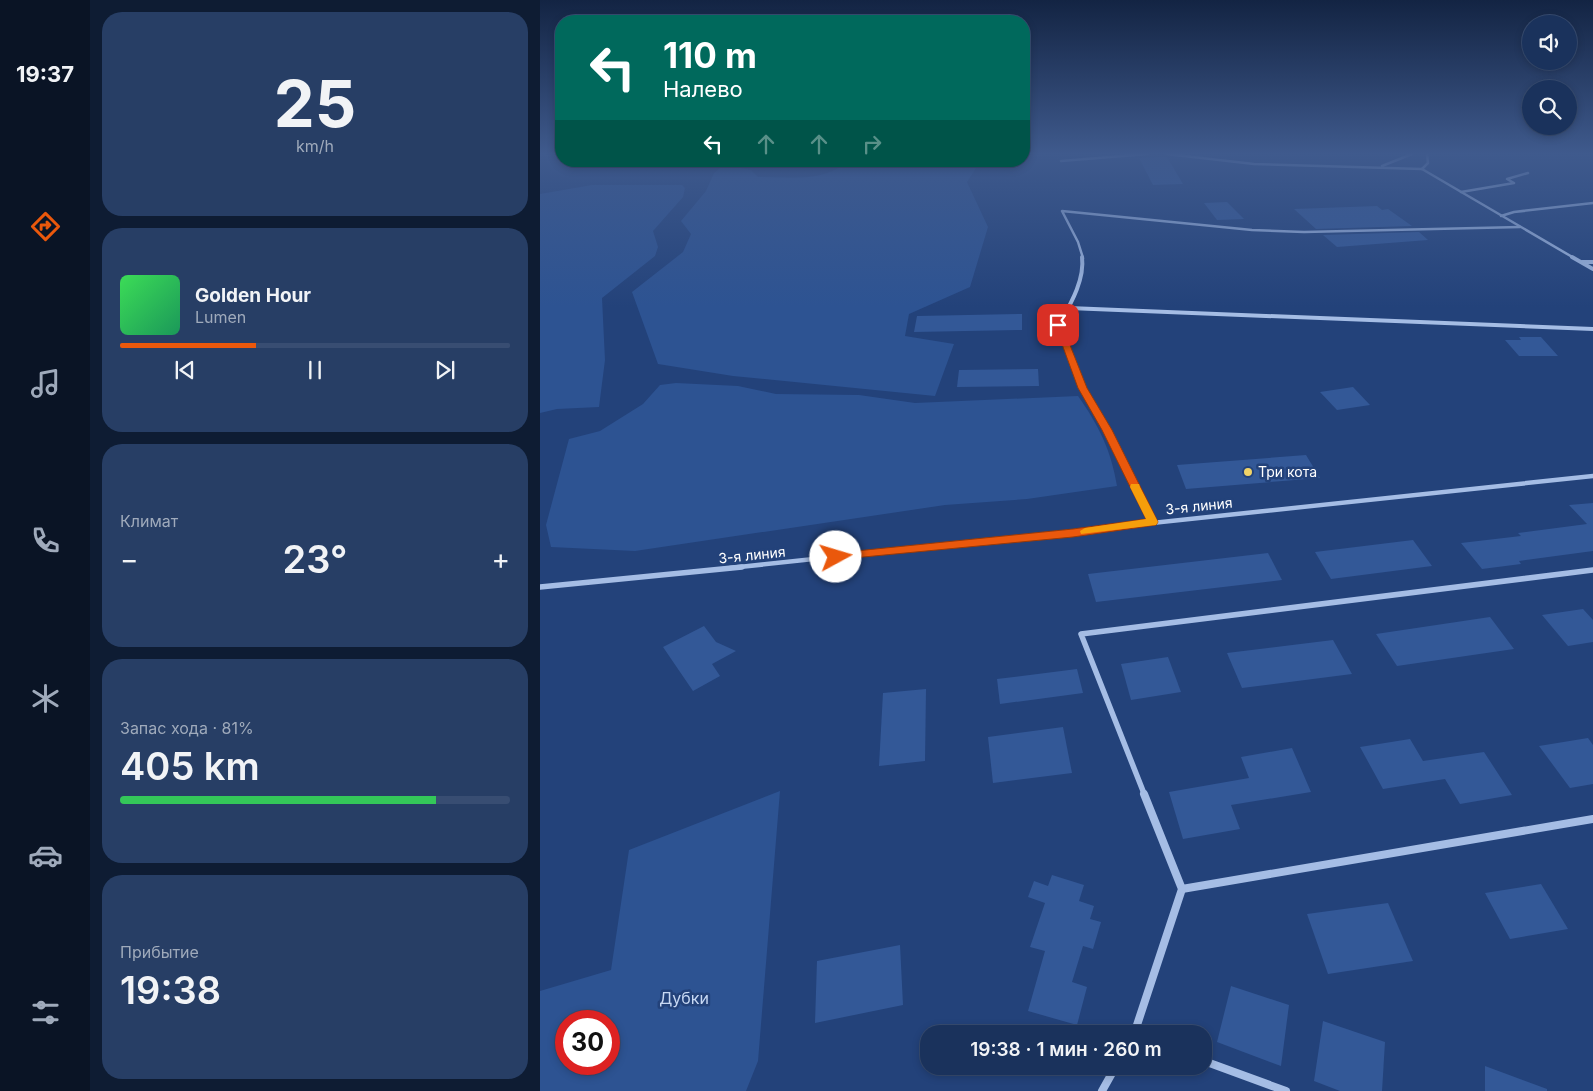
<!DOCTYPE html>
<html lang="ru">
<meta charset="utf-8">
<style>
body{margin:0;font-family:Inter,sans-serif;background:#273e65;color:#f1f3f6;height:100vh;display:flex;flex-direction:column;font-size:19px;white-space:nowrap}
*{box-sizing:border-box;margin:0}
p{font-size:16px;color:#9faabb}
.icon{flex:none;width:28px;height:28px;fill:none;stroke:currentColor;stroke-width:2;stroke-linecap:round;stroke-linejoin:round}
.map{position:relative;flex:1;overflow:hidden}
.details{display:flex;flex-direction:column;gap:12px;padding:12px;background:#0e1c33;width:450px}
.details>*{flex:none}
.banner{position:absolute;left:15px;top:15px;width:475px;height:152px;border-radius:20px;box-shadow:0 2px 8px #0003,0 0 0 1px #384d72;background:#00695c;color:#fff;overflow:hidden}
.buttons{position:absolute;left:982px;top:15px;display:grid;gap:10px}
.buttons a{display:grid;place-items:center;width:55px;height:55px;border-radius:50%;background:#1a325c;box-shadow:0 2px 8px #0003,0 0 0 1px #384d72;font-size:25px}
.speed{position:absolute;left:15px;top:1010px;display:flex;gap:10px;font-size:25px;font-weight:700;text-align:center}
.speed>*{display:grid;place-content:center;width:65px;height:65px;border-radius:50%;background:#1a325c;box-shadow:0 2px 8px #0003,0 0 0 1px #384d72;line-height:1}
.speed .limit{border:8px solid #d22;background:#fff;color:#111}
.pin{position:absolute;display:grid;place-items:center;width:42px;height:42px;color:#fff;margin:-21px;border-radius:10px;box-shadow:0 2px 8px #0006}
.me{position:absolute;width:55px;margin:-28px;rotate:84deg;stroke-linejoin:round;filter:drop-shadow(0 0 4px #0008)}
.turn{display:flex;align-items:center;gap:18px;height:105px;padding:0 25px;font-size:22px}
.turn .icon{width:65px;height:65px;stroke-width:2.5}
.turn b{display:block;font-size:35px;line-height:42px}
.lanes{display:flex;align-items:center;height:48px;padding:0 25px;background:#0003;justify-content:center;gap:25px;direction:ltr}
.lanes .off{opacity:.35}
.big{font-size:38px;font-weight:600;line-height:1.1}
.details .widget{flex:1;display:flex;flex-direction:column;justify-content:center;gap:8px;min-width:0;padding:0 18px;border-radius:20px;background:#273e65}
.details .dial{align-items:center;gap:0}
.dial b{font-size:65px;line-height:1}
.song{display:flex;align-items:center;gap:15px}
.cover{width:60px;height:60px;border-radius:8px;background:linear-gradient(135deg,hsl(130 70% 55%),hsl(150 70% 35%))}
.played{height:5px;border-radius:2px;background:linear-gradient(90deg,#ea580c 35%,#384d72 35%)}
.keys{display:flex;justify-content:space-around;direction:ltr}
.heat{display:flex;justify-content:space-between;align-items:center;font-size:28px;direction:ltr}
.charge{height:8px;border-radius:4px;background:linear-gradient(90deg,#34c759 81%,#384d72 0)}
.trip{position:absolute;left:380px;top:1025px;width:292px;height:50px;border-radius:20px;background:#1a325c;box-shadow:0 2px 8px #0003,0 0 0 1px #384d72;font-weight:600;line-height:50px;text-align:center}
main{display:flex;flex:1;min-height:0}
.tabs{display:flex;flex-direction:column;width:90px;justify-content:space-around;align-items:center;background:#0a1425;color:#9faabb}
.tabs .icon{width:35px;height:35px}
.tabs .active{color:#ea580c}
.tabs b{font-size:22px;color:#f1f3f6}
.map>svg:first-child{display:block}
.green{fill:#2d5392;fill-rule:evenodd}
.building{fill:#335897}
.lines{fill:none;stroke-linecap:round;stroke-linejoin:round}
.street-far4{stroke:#a5bde5;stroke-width:2.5}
.street-far3{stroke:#a5bde5;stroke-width:4}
.street-far2{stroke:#a5bde5;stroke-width:4.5}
.street-far1{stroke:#a5bde5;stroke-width:5.5}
.street{stroke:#a5bde5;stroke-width:8}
.route{fill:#ea580c;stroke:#983908}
.slow{fill:#f59e0b}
.poi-dot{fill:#f0d368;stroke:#23427a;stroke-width:2}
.labels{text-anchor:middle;stroke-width:5;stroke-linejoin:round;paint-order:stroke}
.poi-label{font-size:14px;fill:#fff;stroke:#23427a;text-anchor:start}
.street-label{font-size:14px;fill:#fff;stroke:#23427a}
.near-park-label{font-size:16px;fill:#c8d9f4;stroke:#23427a}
</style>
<main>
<nav class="tabs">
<b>19:37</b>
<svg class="icon active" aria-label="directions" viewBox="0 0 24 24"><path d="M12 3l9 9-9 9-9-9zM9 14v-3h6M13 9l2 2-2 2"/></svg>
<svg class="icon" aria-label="music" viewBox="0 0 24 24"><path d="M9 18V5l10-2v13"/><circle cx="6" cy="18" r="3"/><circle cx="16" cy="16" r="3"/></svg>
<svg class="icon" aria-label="phone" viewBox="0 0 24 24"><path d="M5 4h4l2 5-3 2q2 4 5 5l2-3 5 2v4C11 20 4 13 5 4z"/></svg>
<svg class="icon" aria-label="climate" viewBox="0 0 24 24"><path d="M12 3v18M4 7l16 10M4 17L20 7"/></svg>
<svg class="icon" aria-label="car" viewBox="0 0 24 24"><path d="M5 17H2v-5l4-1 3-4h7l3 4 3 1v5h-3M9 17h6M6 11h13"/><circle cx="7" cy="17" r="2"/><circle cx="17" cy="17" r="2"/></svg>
<svg class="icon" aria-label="filters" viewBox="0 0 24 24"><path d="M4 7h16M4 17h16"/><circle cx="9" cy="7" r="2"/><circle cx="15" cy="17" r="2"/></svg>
</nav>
<section class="details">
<div class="widget dial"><b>25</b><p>km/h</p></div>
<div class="widget">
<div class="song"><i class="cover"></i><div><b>Golden Hour</b><p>Lumen</p></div></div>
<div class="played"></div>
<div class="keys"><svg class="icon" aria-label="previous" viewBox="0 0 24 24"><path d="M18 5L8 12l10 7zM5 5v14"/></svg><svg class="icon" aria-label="pause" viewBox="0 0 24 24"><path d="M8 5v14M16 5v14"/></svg><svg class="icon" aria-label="next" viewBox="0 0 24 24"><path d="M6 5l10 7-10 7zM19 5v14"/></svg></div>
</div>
<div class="widget"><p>Климат</p>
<div class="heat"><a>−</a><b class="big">23°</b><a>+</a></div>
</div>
<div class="widget"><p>Запас хода · 81%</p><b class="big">405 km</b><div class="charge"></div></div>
<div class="widget"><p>Прибытие</p><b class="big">19:38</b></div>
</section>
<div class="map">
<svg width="1053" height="1091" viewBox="0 0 1053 1091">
<rect width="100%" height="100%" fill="#23427a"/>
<g class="green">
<path d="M307 161H446L440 162 427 182 448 227 430 287 369 314 365 336 414 344 395 396 193 376 118 364 92 292 143 252 151 234 141 221 166 191 174 173 184 165 211 170 218 177C245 177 286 183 307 161Z"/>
<polygon points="52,185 142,185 145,188 143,197 113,231 118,247 115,256 62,298 65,360 59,407 17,409 0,413 0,194"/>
<path d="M136 383 198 386 236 394 319 395 375 403 538 396C559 426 571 450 577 486L487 499 405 505 95 551 11 547 6 525 29 439 60 431 103 404 120 385Z"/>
<path d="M240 791 218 1061 206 1091H0V991L71 970 89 850ZM69 1021V1064H26V1021Z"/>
</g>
<g class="building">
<polygon points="627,157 643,184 613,185 599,158"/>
<polygon points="687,202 704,219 677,220 664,203"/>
<polygon points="837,206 842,210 848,209 872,226 776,229 754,209"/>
<polygon points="879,232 888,240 797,247 783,235"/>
<polygon points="482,314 482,330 374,332 377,316"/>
<polygon points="979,337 1001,337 1018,356 979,356 965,340 981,340"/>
<polygon points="498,369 499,386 417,387 419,370"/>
<polygon points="813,387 830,405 797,410 780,392"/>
<polygon points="766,455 780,478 646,489 637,465"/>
<polygon points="1053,503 1053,551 979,561 981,564 942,569 921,543 981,536 978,533 1047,524 1029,505"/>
<polygon points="873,540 892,566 791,579 775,552"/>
<polygon points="728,553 742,580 556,602 548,574"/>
<polygon points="1043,609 1053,620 1053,642 1028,646 1002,615"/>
<polygon points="950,617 974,649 857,666 836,634"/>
<polygon points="164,626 176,642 196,651 172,664 180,676 153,691 123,647"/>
<polygon points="793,640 812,674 702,688 687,653"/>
<polygon points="628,657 641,692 591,700 581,664"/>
<polygon points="537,669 543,693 460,704 457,679"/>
<polygon points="386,689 385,761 339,766 343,693"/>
<polygon points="523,727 532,773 453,783 448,737"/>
<polygon points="1048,738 1053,745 1053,784 1030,788 999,746"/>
<polygon points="870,739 883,761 944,752 972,795 920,804 905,779 843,789 820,747"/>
<polygon points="752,748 771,792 691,805 700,829 643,839 629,792 709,778 701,757"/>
<polygon points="512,875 544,885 539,901 554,906 550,919 561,922 553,949 543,946 532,982 547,987 537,1025 488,1011 505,951 490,947 505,903 488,897 494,881 508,886"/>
<polygon points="1001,884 1028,929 970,939 945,893"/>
<polygon points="848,903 873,961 788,974 767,914"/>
<polygon points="360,945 363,1005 275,1023 277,961"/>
<polygon points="691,986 749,1005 741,1066 677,1042"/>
<polygon points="783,1021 845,1042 842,1091 800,1091 774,1081"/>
<polygon points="945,1066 1007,1089 1007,1091 945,1091"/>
</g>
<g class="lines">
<g class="street-far4">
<polyline points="627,154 714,164 882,169"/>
<polyline points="521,161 607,154"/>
<polyline points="842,166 872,154"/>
<polyline points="882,169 1034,258"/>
<polyline points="882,169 888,163 887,154"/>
<polyline points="921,192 974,183 967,179 988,173"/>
<polyline points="961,216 974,212 1053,203"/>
<polyline points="543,258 538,242 522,211 712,230 764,232 980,227"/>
</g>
<g class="street-far3">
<path d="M542 257C545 280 530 305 519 325L545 393"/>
<polyline points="1032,257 1053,269"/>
<polyline points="1042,262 1053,262"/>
<polyline points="529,308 1053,329"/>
</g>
<g class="street-far2">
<polyline points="544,391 567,430 613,522"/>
<polyline points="190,568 1053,476"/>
</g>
<g class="street-far1">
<polyline points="0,587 202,567"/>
<polyline points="605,796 541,634 1053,570"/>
</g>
<g class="street">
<polyline points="642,889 1053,819"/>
<polyline points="594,1034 642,889 604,794"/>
<polyline points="664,1061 746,1091"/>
<polyline points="562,1091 576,1066"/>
</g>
</g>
<linearGradient id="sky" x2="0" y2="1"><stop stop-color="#132443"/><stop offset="0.5" stop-color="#3f5a8d"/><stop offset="1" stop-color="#3f5a8d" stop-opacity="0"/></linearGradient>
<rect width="1053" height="307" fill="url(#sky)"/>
<polygon class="route" points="518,323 522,325 547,388 572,430 618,522 616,525 533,537 292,560 290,557 296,553 533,529 606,519 562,430 538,388 515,325"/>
<polygon class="slow" points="591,484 599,484 600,487 618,522 616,525 541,534 540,531 545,528 606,519 590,487"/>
<circle class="poi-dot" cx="708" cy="472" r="5"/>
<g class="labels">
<g class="poi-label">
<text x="718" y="477">Три кота</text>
</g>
<g class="street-label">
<text transform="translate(659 506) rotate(-6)" y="5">3-я линия</text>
<text transform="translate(212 555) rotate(-6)" y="5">3-я линия</text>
</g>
<g class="near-park-label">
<text x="144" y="1004">Дубки</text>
</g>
</g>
</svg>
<div class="buttons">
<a><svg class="icon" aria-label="sound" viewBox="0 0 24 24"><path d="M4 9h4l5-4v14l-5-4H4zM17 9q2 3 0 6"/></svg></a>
<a><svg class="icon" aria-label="search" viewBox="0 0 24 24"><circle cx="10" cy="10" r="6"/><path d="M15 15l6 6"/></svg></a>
</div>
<div class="speed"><div class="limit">30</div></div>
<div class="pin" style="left:518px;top:325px;background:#d93025"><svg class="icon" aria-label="arrive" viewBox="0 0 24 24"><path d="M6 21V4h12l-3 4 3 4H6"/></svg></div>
<svg class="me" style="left:296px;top:557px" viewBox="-20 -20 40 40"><circle r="19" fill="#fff"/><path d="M0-13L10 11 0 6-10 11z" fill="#ea580c"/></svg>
<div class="trip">19:38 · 1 мин · 260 m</div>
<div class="banner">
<div class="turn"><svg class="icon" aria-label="left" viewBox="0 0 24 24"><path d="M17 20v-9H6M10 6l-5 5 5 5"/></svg><div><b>110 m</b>Налево</div></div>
<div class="lanes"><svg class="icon" aria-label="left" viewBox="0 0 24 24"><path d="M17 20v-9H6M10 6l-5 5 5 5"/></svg><svg class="icon off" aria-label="ahead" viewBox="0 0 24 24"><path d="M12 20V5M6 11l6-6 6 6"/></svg><svg class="icon off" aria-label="ahead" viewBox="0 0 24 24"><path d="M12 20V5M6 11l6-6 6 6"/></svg><svg class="icon off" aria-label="right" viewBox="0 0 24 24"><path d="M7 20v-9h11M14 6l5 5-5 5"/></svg></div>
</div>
</div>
</main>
